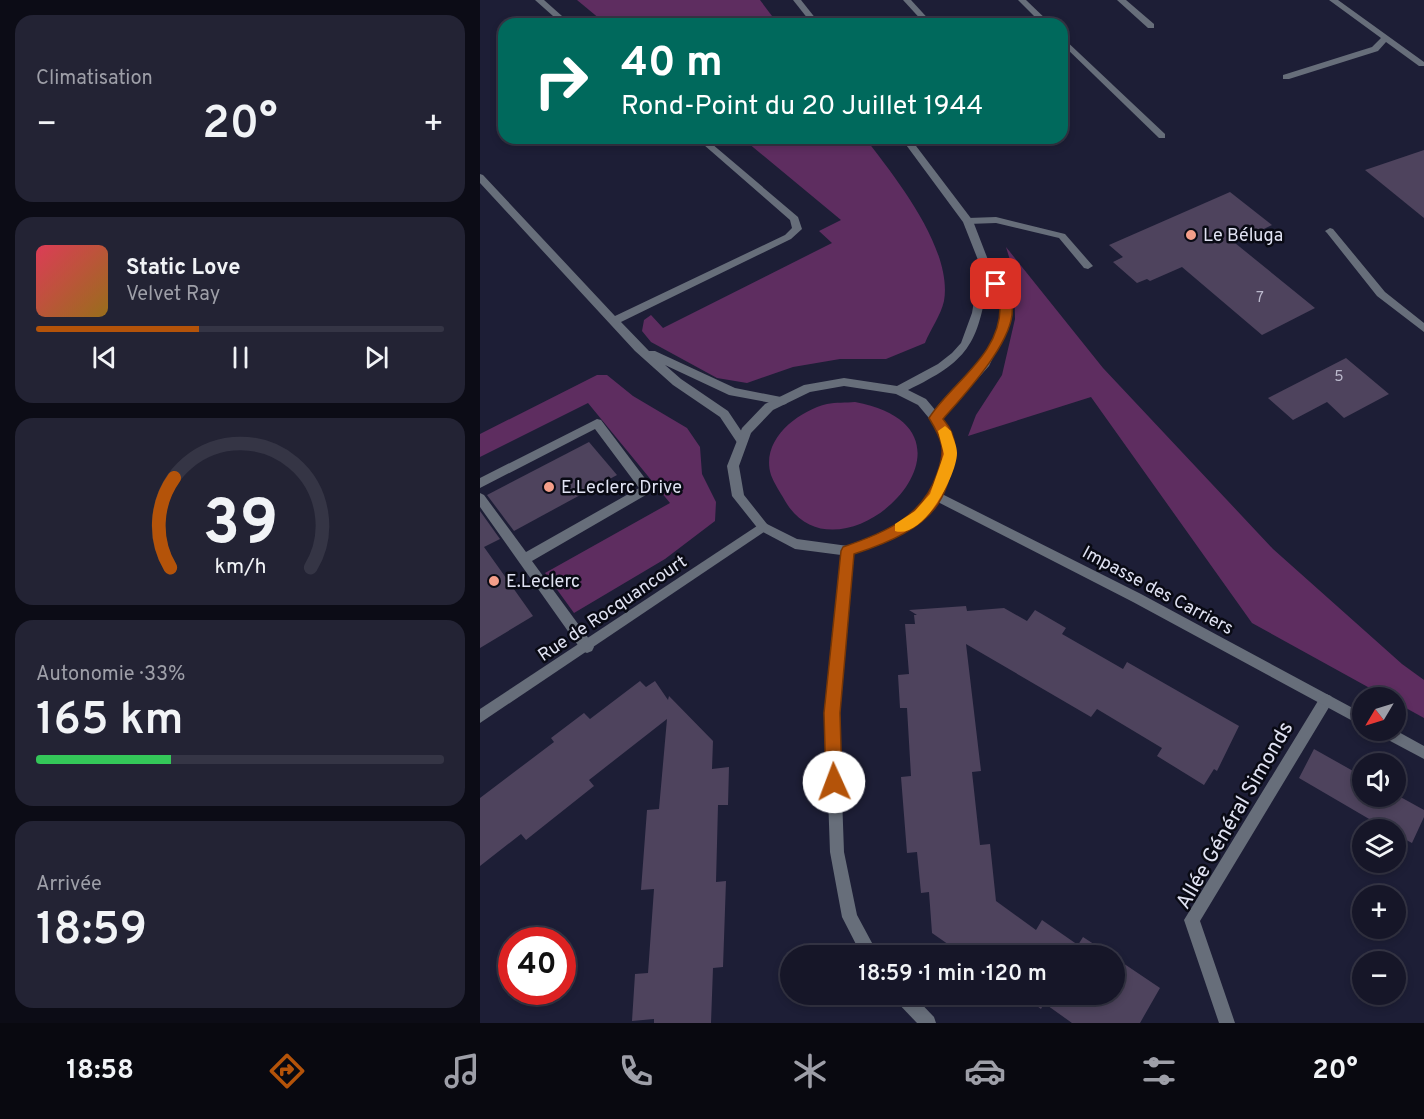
<!DOCTYPE html>
<html lang="fr">
<meta charset="utf-8">
<style>
body{margin:0;font-family:Overpass,sans-serif;background:#232334;color:#f1f3f6;height:100vh;display:flex;flex-direction:column;font-size:22px;white-space:nowrap}
*{box-sizing:border-box;margin:0}
p{font-size:20px;color:#9e9fa8}
.icon{flex:none;width:33px;height:33px;fill:none;stroke:currentColor;stroke-width:2;stroke-linecap:round;stroke-linejoin:round}
.map{position:relative;flex:1;overflow:hidden}
.details{display:flex;flex-direction:column;gap:15px;padding:15px;background:#0c0c16;width:480px}
.details>*{flex:none}
.guide{position:absolute;left:18px;top:18px;width:570px;height:126px;border-radius:18px;box-shadow:0 3px 9px #0003,0 0 0 2px #353545;background:#00695c;color:#fff;overflow:hidden}
.needle{width:39px;rotate:232deg}
.fabs{position:absolute;left:872px;top:687px;display:grid;gap:12px}
.fabs a{display:grid;place-items:center;width:54px;height:54px;border-radius:50%;background:#161628;box-shadow:0 3px 9px #0003,0 0 0 2px #353545;font-size:30px}
.speed{position:absolute;left:18px;top:927px;display:flex;gap:12px;font-size:30px;font-weight:700;text-align:center}
.speed>*{display:grid;place-content:center;width:78px;height:78px;border-radius:50%;background:#161628;box-shadow:0 3px 9px #0003,0 0 0 2px #353545;line-height:1}
.speed .limit{border:9px solid #d22;background:#fff;color:#111}
.pin{position:absolute;display:grid;place-items:center;width:51px;height:51px;color:#fff;margin:-26px;border-radius:12px;box-shadow:0 3px 9px #0006}
.me{position:absolute;width:66px;margin:-33px;rotate:358deg;stroke-linejoin:round;filter:drop-shadow(0 0 4px #0008)}
.turn{display:flex;align-items:center;gap:21px;height:126px;padding:0 24px;font-size:27px}
.turn .icon{width:78px;height:78px;stroke-width:2.5}
.turn b{display:block;font-size:42px;line-height:51px}
.big{font-size:45px;font-weight:600;line-height:1.1}
.details .tile{flex:1;display:flex;flex-direction:column;justify-content:center;gap:9px;min-width:0;padding:0 21px;border-radius:18px;background:#232334}
.details .dial{align-items:center;gap:0}
.dial svg{height:156px;overflow:visible;fill:none;stroke:#353545;stroke-width:7;stroke-linecap:round;text-anchor:middle}
.dial text{fill:#f1f3f6;stroke:none}
.song{display:flex;align-items:center;gap:18px}
.cover{width:72px;height:72px;border-radius:9px;background:linear-gradient(135deg,hsl(350 70% 55%),hsl(40 70% 35%))}
.played{height:6px;border-radius:3px;background:linear-gradient(90deg,#b45309 40%,#353545 40%)}
.keys{display:flex;justify-content:space-around;direction:ltr}
.heat{display:flex;justify-content:space-between;align-items:center;font-size:33px;direction:ltr}
.charge{height:9px;border-radius:4px;background:linear-gradient(90deg,#34c759 33%,#353545 0)}
.trip{position:absolute;left:300px;top:945px;width:345px;height:60px;border-radius:30px;background:#161628;box-shadow:0 3px 9px #0003,0 0 0 2px #353545;font-weight:600;line-height:60px;text-align:center}
.dock{display:flex;height:96px;justify-content:space-around;align-items:center;background:#090910;color:#9e9fa8}
.dock .icon{width:42px;height:42px}
.dock .selected{color:#b45309}
.dock b{font-size:27px;color:#f1f3f6}
main{display:flex;flex:1;min-height:0}
.map>svg:first-child{display:block}
.green{fill:#5e2d60}
.building{fill:#4e435d}
.lines{fill:none;stroke-linecap:round;stroke-linejoin:round}
.service{fill:#676e7a;fill-rule:evenodd}
.minor{fill:#676e7a;fill-rule:evenodd}
.tertiary{fill:#676e7a;fill-rule:evenodd}
.route{fill:#b45309;stroke:#753606;stroke-width:1.5}
.slow{fill:#f59e0b}
.poi-dot{fill:#f49e89;stroke:#090a14;stroke-width:2}
.labels{text-anchor:middle;stroke-width:5;stroke-linejoin:round;paint-order:stroke}
.number-label{font-size:15px;fill:#bcbacd}
.poi-label{font-size:18px;fill:#e0e2f2;stroke:#090a14;text-anchor:start}
.street-label{font-size:18px;fill:#e0e2f2;stroke:#090a14}
.near-street-label{font-size:21px;fill:#e0e2f2;stroke:#090a14}
</style>
<main>
<section class="details">
<div class="tile"><p>Climatisation</p>
<div class="heat"><a>−</a><b class="big">20°</b><a>+</a></div>
</div>
<div class="tile">
<div class="song"><i class="cover"></i><div><b>Static Love</b><p>Velvet Ray</p></div></div>
<div class="played"></div>
<div class="keys"><svg class="icon" aria-label="previous" viewBox="0 0 24 24"><path d="M18 5L8 12l10 7zM5 5v14"/></svg><svg class="icon" aria-label="pause" viewBox="0 0 24 24"><path d="M8 5v14M16 5v14"/></svg><svg class="icon" aria-label="next" viewBox="0 0 24 24"><path d="M6 5l10 7-10 7zM19 5v14"/></svg></div>
</div>
<div class="tile dial"><svg viewBox="0 0 100 80">
<path d="M14 69A42 42 0 1 1 86 69"/>
<path d="M14 69A42 42 0 0 1 16 23" stroke="#b45309"/>
<text x="50" y="56" font-size="32" font-weight="700">39</text>
<text x="50" y="72" font-size="11">km/h</text>
</svg></div>
<div class="tile"><p>Autonomie · 33%</p><b class="big">165 km</b><div class="charge"></div></div>
<div class="tile"><p>Arrivée</p><b class="big">18:59</b></div>
</section>
<div class="map">
<svg width="944" height="1023" viewBox="0 0 944 1023">
<rect width="100%" height="100%" fill="#1d1e36"/>
<g class="green">
<polygon points="97,0 280,0 298,24 126,24"/>
<path d="M262 138H385C415 177 473 249 464 301 461 315 450 330 445 343L406 359H360L313 367 267 383 237 378 171 342 162 331 164 320 171 315 183 328 352 243 339 231 361 220Z"/>
<polygon points="526,247 623,368 793,549 922,664 944,680 944,718 915,702 915,698 906,697 772,623 611,397 488,436 496,415 522,375 535,319 534,273"/>
<polygon points="117,375 127,375 153,396 207,428 220,447 222,474 236,502 235,521 185,559 94,613 65,573 190,503 108,403 0,457 0,434"/>
<path d="M375 402C529 431 357 597 304 499 300 492 294 483 291 475 280 440 318 411 347 404 356 402 366 403 375 402Z"/>
</g>
<g class="building">
<polygon points="944,150 944,218 885,170"/>
<polygon points="750,192 792,225 755,243 835,308 782,335 702,267 670,281 667,279 657,283 633,262 643,257 629,245"/>
<polygon points="866,358 909,394 864,418 847,402 813,420 788,398"/>
<polygon points="109,442 137,475 34,531 7,495"/>
<polygon points="0,511 20,539 4,547 53,616 0,648"/>
<polygon points="486,606 487,611 524,608 547,621 555,610 586,628 582,634 643,669 647,662 759,726 737,771 734,769 724,785 677,756 682,748 617,709 611,717 486,644 501,771 492,772 500,845 510,844 516,901 556,930 562,920 598,945 603,937 632,956 485,956 452,933 449,892 441,893 437,852 427,853 421,777 431,776 427,708 420,708 418,675 429,674 425,624 435,624 434,615 437,615 429,610"/>
<polygon points="160,681 166,687 175,681 188,700 189,696 233,741 232,769 249,767 248,805 238,805 236,882 246,881 243,967 233,968 231,1023 174,1023 174,1019 152,1021 155,974 168,973 174,889 161,890 167,810 179,809 187,719 109,780 114,786 46,840 41,834 0,866 0,798 74,742 71,738 104,713 110,719"/>
<polygon points="834,749 882,776 882,796 915,796 915,794 944,810 944,817 932,843 915,834 915,830 908,830 819,778"/>
<polygon points="634,957 680,988 660,1023 592,1023 564,1003 561,1009 541,994 634,994"/>
</g>
<g class="lines">
<g class="service">
<polygon points="55,0 64,0 91,24 82,24"/>
<polygon points="423,0 431,0 453,24 445,24"/>
<polygon points="538,0 546,0 571,24 562,24"/>
<polygon points="637,0 646,0 674,24 674,28 668,28"/>
<polygon points="849,0 858,0 944,62 944,66 939,66 906,42 898,51 809,79 803,79 803,75 892,47 901,38"/>
<polygon points="582,37 685,134 685,138 679,138 582,44"/>
<polygon points="216,138 225,138 318,217 322,229 311,239 141,322 169,351 175,351 255,388 306,398 308,401 306,404 302,405 249,395 185,365 201,379 248,411 268,441 262,445 258,444 240,417 193,385 155,351 0,183 0,174 3,175 135,316 305,235 312,228 310,220"/>
<polygon points="516,217 585,234 613,266 608,269 604,268 579,238 516,223 488,224 483,221 488,218"/>
<polygon points="117,419 121,420 173,489 171,492 52,561 112,643 114,647 112,651 107,653 102,651 0,507 0,493 4,495 46,552 159,488 115,429 0,488 0,478"/>
<polygon points="846,694 851,696 853,700 851,704 720,921 755,1023 739,1023 704,920 841,696"/>
</g>
<g class="minor">
<polygon points="850,228 853,229 905,292 944,323 944,332 897,296 847,233 845,231"/>
<polygon points="456,491 661,594 882,713 882,726 653,602 452,499 450,496 452,493"/>
<polygon points="283,522 287,524 289,527 287,530 0,723 0,709"/>
<polygon points="895,730 915,730 944,746 944,759 897,734"/>
</g>
<g class="tertiary">
<polygon points="313,0 321,0 340,24 332,24"/>
<path d="M421 138H430L493 221 510 265 531 303 527 328 509 366 462 419C476 436 477 451 470 471 467 479 465 489 461 497 446 527 403 544 374 554L359 713 364 852 377 915 399 956H382L362 917 350 852 345 713 361 555 315 549 279 530 252 496 247 466 262 428 285 404 324 385 364 378 417 386 458 364 472 353 481 343 492 313 500 265 483 222ZM508 279C512 286 520 297 521 304 523 343 480 385 456 411L446 399 428 390C488 361 498 345 508 279ZM364 386 416 394 438 405 459 430 464 454 451 494 435 512 399 536 368 546 317 539 287 524 264 495 259 466 271 433 293 410 330 392Z"/>
<polygon points="413,994 432,994 454,1017 456,1023 437,1023 415,1000"/>
</g>
</g>
<path class="route" d="M516 280 520 281C523 287 529 295 531 301 542 334 483 396 463 419 476 434 478 452 471 470 469 479 466 489 462 497 447 528 405 544 374 554L360 713 362 782 360 788 354 790 349 788 346 782 344 713 361 551 363 547C404 533 442 518 457 474 466 449 463 441 449 418 472 382 522 354 520 305 520 298 513 290 510 284Z"/>
<path class="slow" d="M465 426 471 431C473 438 477 446 477 453 477 475 443 540 415 531V524L435 511 450 494 464 454 458 431Z"/>
<g class="poi-dot">
<circle cx="711" cy="235" r="6"/>
<circle cx="69" cy="487" r="6"/>
<circle cx="14" cy="581" r="6"/>
</g>
<g class="labels">
<g class="number-label">
<text x="780" y="302">7</text>
<text x="859" y="381">5</text>
</g>
<g class="poi-label">
<text x="723" y="241">Le Béluga</text>
<text x="81" y="493">E.Leclerc Drive</text>
<text x="26" y="587">E.Leclerc</text>
</g>
<g class="street-label">
<text transform="translate(678 590) rotate(28)" y="6">Impasse des Carriers</text>
<text transform="translate(132 608) rotate(-34)" y="6">Rue de Rocquancourt</text>
</g>
<g class="near-street-label">
<text transform="translate(754 815) rotate(-60)" y="7">Allée Général Simonds</text>
</g>
</g>
</svg>
<div class="fabs">
<a><svg class="needle" viewBox="-14 -14 28 28"><path d="M0-13l5 13h-10z" fill="#e53935"/><path d="M0 13l5-13h-10z" fill="#9e9fa8"/></svg></a>
<a><svg class="icon" aria-label="sound" viewBox="0 0 24 24"><path d="M4 9h4l5-4v14l-5-4H4zM17 9q2 3 0 6"/></svg></a>
<a><svg class="icon" aria-label="layers" viewBox="0 0 24 24"><path d="M12 4l9 5-9 5-9-5zM3 14l9 5 9-5"/></svg></a>
<a>+</a>
<a>−</a>
</div>
<div class="speed"><div class="limit">40</div></div>
<div class="pin" style="left:516px;top:284px;background:#d93025"><svg class="icon" aria-label="arrive" viewBox="0 0 24 24"><path d="M6 21V4h12l-3 4 3 4H6"/></svg></div>
<svg class="me" style="left:354px;top:782px" viewBox="-20 -20 40 40"><circle r="19" fill="#fff"/><path d="M0-13L10 11 0 6-10 11z" fill="#b45309"/></svg>
<div class="trip">18:59 · 1 min · 120 m</div>
<div class="guide">
<div class="turn"><svg class="icon" aria-label="right" viewBox="0 0 24 24"><path d="M7 20v-9h11M14 6l5 5-5 5"/></svg><div><b>40 m</b>Rond-Point du 20 Juillet 1944</div></div>
</div>
</div>
</main>
<nav class="dock">
<b>18:58</b>
<svg class="icon selected" aria-label="directions" viewBox="0 0 24 24"><path d="M12 3l9 9-9 9-9-9zM9 14v-3h6M13 9l2 2-2 2"/></svg>
<svg class="icon" aria-label="music" viewBox="0 0 24 24"><path d="M9 18V5l10-2v13"/><circle cx="6" cy="18" r="3"/><circle cx="16" cy="16" r="3"/></svg>
<svg class="icon" aria-label="phone" viewBox="0 0 24 24"><path d="M5 4h4l2 5-3 2q2 4 5 5l2-3 5 2v4C11 20 4 13 5 4z"/></svg>
<svg class="icon" aria-label="climate" viewBox="0 0 24 24"><path d="M12 3v18M4 7l16 10M4 17L20 7"/></svg>
<svg class="icon" aria-label="car" viewBox="0 0 24 24"><path d="M5 17H2v-5l4-1 3-4h7l3 4 3 1v5h-3M9 17h6M6 11h13"/><circle cx="7" cy="17" r="2"/><circle cx="17" cy="17" r="2"/></svg>
<svg class="icon" aria-label="filters" viewBox="0 0 24 24"><path d="M4 7h16M4 17h16"/><circle cx="9" cy="7" r="2"/><circle cx="15" cy="17" r="2"/></svg>
<b>20°</b>
</nav>
